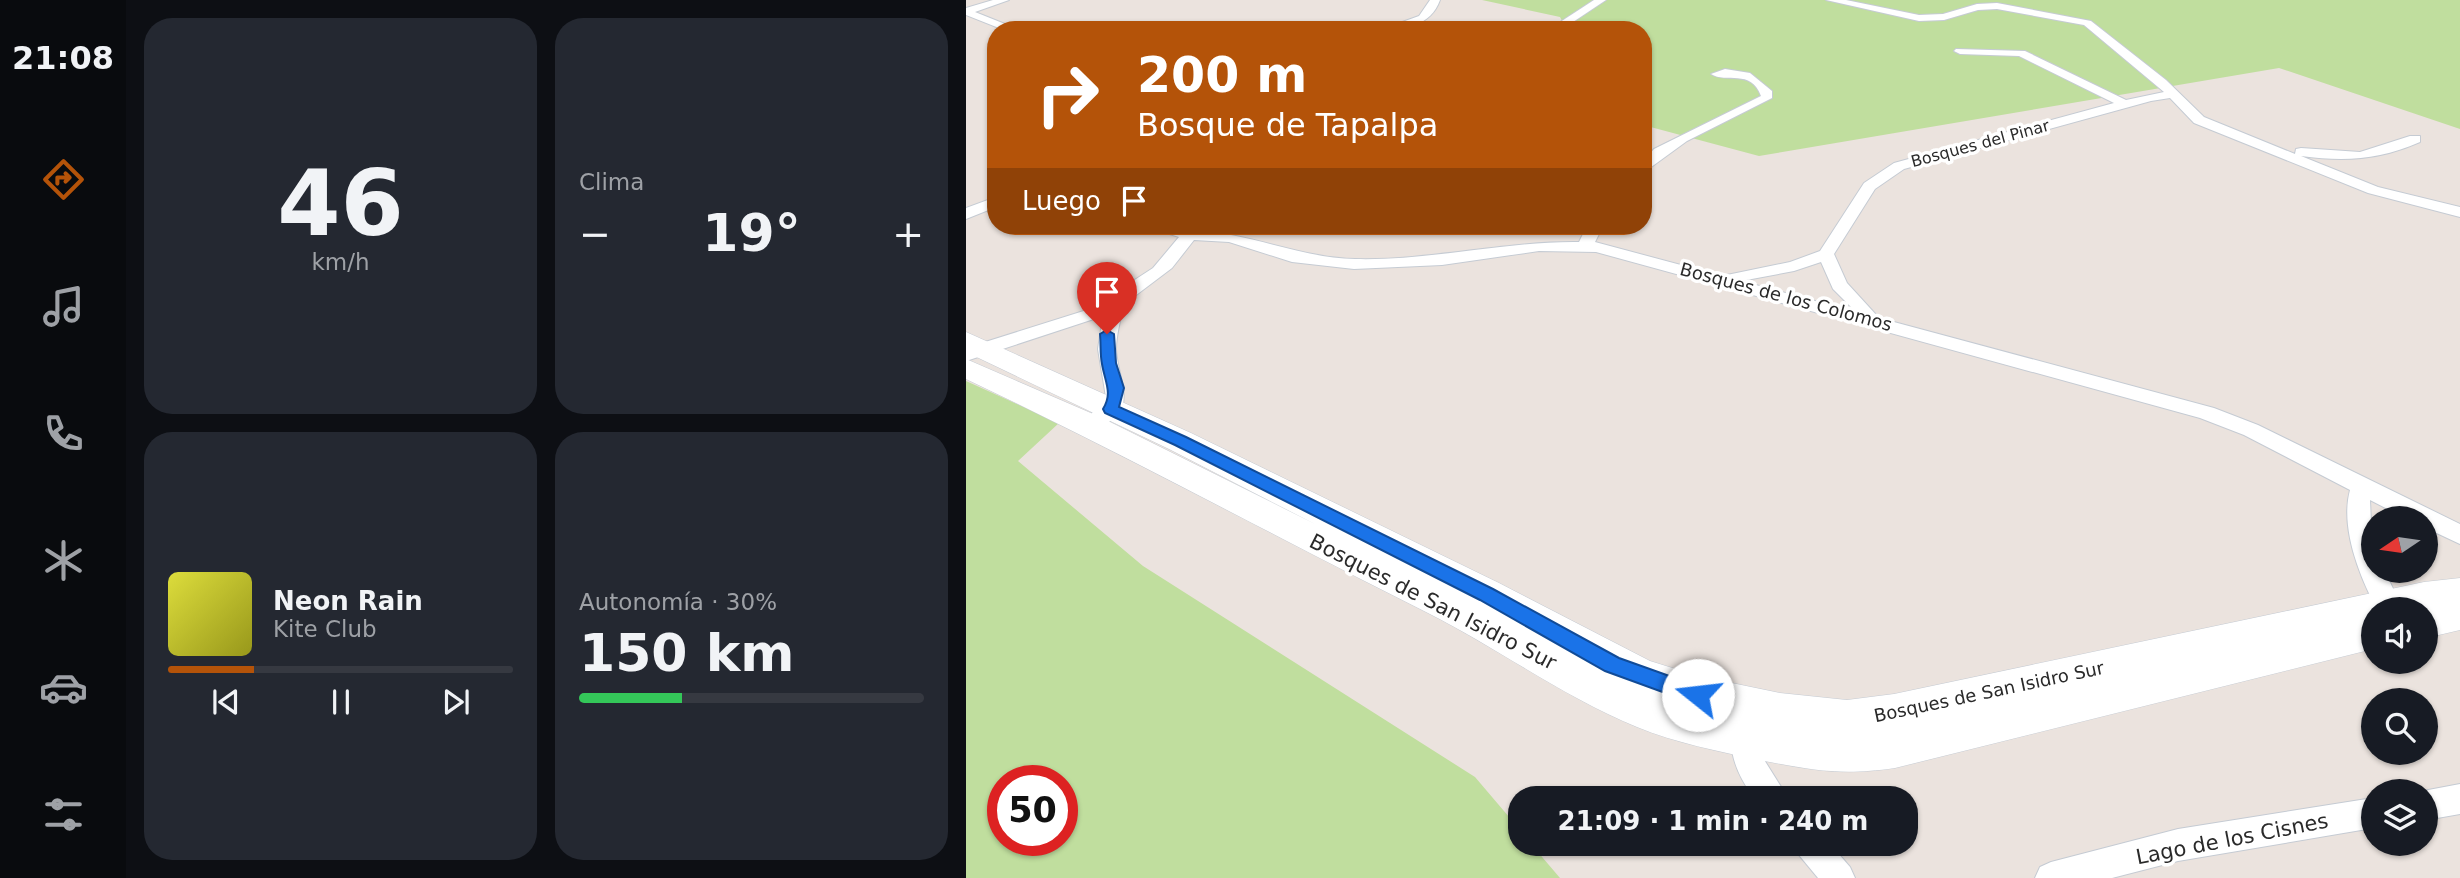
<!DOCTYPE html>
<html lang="es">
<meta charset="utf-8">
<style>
body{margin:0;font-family:"DejaVu Sans",sans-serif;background:#242831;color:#f1f3f6;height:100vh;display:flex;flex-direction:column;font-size:26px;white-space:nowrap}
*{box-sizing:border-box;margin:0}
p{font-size:23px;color:#9ea1a6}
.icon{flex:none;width:38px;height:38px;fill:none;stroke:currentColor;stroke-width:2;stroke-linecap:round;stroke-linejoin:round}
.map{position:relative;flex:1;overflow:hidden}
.drawer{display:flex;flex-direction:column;gap:18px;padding:18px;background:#0d0f14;width:840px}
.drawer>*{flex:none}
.hud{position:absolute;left:21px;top:21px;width:665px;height:214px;border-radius:28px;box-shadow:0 2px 5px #0004;background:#b45309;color:#fff;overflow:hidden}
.needle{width:46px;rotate:257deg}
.controls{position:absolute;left:1395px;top:506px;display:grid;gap:14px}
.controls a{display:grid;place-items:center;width:77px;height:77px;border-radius:50%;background:#171b24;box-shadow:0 2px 5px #0004;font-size:35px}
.speed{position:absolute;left:21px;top:765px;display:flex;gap:14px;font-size:35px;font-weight:700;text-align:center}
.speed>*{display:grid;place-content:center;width:91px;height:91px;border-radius:50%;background:#171b24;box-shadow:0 2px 5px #0004;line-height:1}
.speed .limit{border:10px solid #d22;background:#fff;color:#111}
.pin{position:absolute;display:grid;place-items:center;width:60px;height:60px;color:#fff;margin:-72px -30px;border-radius:50% 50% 50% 0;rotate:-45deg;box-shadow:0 0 7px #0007}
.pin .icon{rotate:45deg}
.me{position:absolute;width:77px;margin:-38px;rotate:286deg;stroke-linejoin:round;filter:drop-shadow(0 0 5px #0008)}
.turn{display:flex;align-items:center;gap:24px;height:147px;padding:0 35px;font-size:32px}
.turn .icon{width:91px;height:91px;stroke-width:2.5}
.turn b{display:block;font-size:49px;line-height:60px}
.then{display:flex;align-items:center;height:66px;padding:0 35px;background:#0003;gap:14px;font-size:26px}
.big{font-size:52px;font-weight:700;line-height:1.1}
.drawer .widget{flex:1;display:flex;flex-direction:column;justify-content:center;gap:10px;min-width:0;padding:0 24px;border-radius:28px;background:#242831}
.drawer .dial{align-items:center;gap:0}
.dial b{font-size:91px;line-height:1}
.song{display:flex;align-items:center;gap:21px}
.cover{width:84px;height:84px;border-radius:10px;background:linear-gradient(135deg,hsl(60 70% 55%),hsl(60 70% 35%))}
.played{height:7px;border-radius:4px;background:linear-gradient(90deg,#b45309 25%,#363941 25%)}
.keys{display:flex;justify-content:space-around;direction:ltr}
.heat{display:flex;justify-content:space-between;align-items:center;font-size:38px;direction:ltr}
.charge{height:10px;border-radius:5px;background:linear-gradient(90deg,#34c759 30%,#363941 0)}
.drawer .tiles{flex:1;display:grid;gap:18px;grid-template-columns:repeat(2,1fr)}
.trip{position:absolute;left:542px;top:786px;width:410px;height:70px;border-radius:28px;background:#171b24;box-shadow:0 2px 5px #0004;font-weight:700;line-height:70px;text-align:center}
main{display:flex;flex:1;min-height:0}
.tab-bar{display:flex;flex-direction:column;width:126px;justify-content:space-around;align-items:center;background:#090b0e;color:#9ea1a6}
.tab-bar .icon{width:49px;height:49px}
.tab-bar .active{color:#b45309}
.tab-bar b{font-size:32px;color:#f1f3f6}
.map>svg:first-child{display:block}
.green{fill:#c0de9e;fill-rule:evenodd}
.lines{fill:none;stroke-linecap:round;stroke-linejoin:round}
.minor-casing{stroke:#c5cbd3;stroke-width:2}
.secondary-casing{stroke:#c5cbd3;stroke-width:1}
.minor{fill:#fff;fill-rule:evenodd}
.secondary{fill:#fff;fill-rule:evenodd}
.route{fill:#1a73e8;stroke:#114b97;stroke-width:2}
.labels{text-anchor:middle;stroke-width:7;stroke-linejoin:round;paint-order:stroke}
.far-street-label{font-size:16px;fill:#2a2a2a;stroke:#fff}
.street-label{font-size:18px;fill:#2a2a2a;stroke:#fff}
.near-street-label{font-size:21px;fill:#2a2a2a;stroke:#fff}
</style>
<main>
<nav class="tab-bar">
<b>21:08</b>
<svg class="icon active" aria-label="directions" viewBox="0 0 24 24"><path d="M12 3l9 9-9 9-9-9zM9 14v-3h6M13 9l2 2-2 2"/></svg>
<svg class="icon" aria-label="music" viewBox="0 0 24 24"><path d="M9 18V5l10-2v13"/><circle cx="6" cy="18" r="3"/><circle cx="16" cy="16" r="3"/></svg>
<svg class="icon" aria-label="phone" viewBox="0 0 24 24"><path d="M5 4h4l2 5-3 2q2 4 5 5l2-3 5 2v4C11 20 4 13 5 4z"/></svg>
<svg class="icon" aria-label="climate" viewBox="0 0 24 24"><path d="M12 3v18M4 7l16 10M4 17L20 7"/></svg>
<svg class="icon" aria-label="car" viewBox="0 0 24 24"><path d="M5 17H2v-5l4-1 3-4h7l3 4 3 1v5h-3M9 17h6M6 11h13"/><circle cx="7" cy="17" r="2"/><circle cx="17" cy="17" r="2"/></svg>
<svg class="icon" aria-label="filters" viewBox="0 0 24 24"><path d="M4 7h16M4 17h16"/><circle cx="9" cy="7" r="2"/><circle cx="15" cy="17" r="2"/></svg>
</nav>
<section class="drawer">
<div class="tiles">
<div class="widget dial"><b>46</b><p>km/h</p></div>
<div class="widget"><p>Clima</p>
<div class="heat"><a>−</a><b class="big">19°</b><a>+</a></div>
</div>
<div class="widget">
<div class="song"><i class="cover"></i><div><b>Neon Rain</b><p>Kite Club</p></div></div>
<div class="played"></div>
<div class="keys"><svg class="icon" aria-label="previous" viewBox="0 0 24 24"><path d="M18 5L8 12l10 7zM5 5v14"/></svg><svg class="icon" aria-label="pause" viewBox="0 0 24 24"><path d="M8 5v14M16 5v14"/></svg><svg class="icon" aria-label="next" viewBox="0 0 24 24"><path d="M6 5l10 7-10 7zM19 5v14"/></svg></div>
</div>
<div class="widget"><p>Autonomía · 30%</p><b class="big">150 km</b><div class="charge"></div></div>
</div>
</section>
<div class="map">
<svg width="1494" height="878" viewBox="0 0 1494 878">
<rect width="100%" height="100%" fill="#ebe3de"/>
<g class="green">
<polygon points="516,0 1494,0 1494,129 1313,68 793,156 677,125 677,30 601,30 594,17"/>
<path d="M0 381 93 423 52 461 177 566 509 777 555 831V844H565L594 878H0ZM37 780H96V840H37Z"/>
</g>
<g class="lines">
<g class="minor-casing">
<g id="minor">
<polygon points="27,0 43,0 9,12 54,30 38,30 0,15 0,8"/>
<path d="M464 0H474C465 26 438 30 414 30L453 16Z"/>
<polygon points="628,0 640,0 595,30 582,30"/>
<path d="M860 0H880L953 15 977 14 1011 4 1031 3 1125 21 1200 80 1238 117 1329 154 1330 149 1335 148 1394 152 1444 136H1454V142C1413 160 1379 162 1335 156L1412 187 1494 207V217L1402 193 1228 123 1204 98 1185 101 938 169 909 189 868 254 881 283 913 318 1248 408 1292 425 1494 524V544L1460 528V518H1439L1404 500 1407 570H1418L1437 609H1411C1393 576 1374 527 1384 490L1278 435 1234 418 630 252 573 251 476 265 388 269 326 262 263 242 228 240 206 268 157 305C155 319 150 335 150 349 151 379 176 414 130 427L120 420 140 397 132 349 137 316 0 361V348L124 309 187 268 213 237 188 229 186 226H233L231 231C285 233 334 258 389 259 464 261 538 241 613 242L621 226H637L629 242 756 276 824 262 854 251 898 183 928 163 1148 103 1053 56 994 54 988 51 990 49 1059 51 1160 100 1198 92 1118 25 1031 9 1012 10 978 20 953 21ZM855 262 867 289 890 312 775 281 828 271Z"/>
<path d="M759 69 784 73 806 91V98L721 141 677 173V161L688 149 795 96C785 68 760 84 745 74Z"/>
<polygon points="30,197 30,207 0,219 0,208"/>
<path d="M780 717 790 721 797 758 822 798H788C772 776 758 748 770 721Z"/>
<polygon points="1494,784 1494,814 1460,820 1457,791"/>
<polygon points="1407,798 1407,828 1212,861 1146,878 1069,878 1074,867 1085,862 1212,829"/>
<polygon points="828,844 864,844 884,867 889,878 852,878 833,855"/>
</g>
</g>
<g class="secondary-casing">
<path id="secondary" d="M0 332 225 433 533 583 684 661 732 676 814 693 881 700 928 694 1458 582 1494 578V630L1460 638V609H1407V649L929 768C874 776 847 770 793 760 752 751 710 743 671 727 598 697 533 649 462 613 308 536 156 453 0 379V359L134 417 349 524 203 449 0 352Z"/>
</g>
<use href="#minor" class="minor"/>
<use href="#secondary" class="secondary"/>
</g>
<path class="route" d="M141 330 148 334 150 363 158 388 153 407 220 437 527 589 653 658 740 689 743 695 740 702 732 705 639 671 514 600 209 445 139 413 137 409C147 393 139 382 136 364 134 355 135 344 134 334Z"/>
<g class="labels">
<g class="far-street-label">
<text transform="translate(1014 143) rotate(-15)" y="6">Bosques del Pinar</text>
</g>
<g class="street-label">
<text transform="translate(820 297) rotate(15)" y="6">Bosques de los Colomos</text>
<text transform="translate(1023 692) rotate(-12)" y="6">Bosques de San Isidro Sur</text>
</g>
<g class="near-street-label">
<text transform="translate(467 602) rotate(27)" y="7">Bosques de San Isidro Sur</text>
<text transform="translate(1266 839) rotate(-11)" y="7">Lago de los Cisnes</text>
</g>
</g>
</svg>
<div class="controls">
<a><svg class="needle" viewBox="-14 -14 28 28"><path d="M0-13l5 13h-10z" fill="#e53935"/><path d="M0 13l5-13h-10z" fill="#9ea1a6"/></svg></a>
<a><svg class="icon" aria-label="sound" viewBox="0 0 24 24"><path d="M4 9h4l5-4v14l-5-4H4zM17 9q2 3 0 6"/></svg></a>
<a><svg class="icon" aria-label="search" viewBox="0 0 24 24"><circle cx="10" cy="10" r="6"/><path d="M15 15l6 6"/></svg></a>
<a><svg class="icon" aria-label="layers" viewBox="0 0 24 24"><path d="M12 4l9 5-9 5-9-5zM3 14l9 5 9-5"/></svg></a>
</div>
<div class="speed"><div class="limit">50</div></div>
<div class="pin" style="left:141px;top:334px;background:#d93025"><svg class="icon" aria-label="arrive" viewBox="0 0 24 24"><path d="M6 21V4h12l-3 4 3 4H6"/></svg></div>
<svg class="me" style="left:732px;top:695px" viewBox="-20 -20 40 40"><circle r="19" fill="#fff"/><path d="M0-13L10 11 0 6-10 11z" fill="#1a73e8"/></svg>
<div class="trip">21:09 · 1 min · 240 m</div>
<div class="hud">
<div class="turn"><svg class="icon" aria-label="right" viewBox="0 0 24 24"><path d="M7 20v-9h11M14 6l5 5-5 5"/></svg><div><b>200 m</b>Bosque de Tapalpa</div></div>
<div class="then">Luego<svg class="icon" aria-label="arrive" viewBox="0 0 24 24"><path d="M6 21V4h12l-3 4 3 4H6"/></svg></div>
</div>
</div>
</main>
